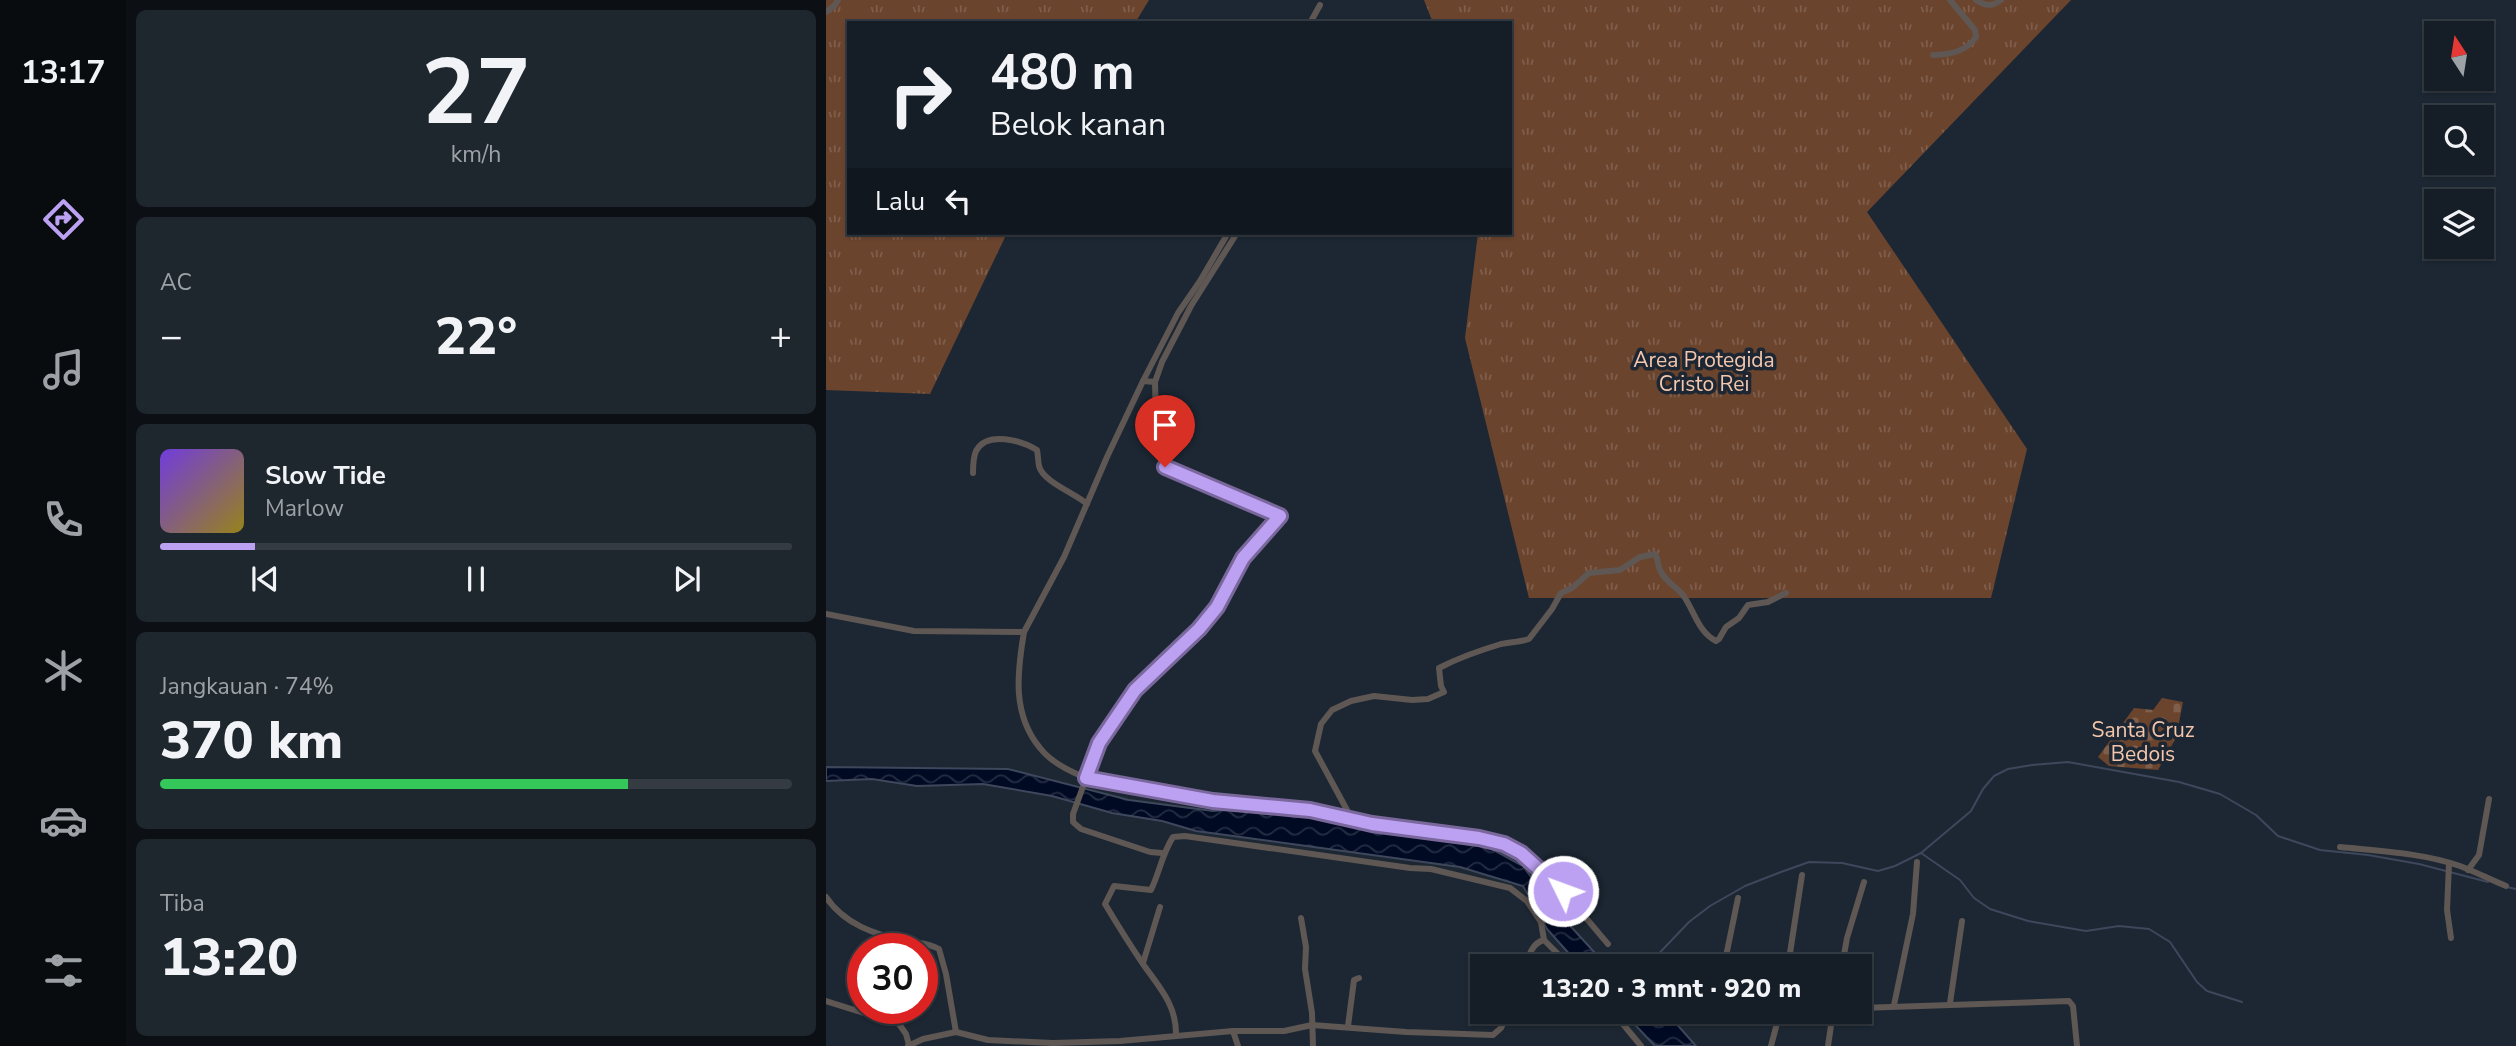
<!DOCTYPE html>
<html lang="id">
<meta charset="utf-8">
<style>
body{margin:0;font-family:"Nunito Sans",sans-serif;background:#1e262e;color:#f1f3f6;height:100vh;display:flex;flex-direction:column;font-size:26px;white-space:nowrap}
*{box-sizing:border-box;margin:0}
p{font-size:23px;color:#9da2a7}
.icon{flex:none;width:38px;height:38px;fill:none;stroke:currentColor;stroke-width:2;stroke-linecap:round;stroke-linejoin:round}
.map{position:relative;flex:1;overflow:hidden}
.side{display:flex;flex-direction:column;gap:10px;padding:10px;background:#0c1015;width:700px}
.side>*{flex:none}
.guide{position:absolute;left:21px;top:21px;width:665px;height:214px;border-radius:0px;box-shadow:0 2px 5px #0004,0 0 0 2px #343b43;background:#151d26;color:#f1f3f6;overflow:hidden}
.needle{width:46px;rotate:348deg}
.controls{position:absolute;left:1598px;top:21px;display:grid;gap:14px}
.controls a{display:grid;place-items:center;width:70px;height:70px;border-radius:0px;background:#151d26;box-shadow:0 2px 5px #0004,0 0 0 2px #343b43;font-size:35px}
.speed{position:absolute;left:21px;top:933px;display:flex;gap:14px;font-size:35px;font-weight:700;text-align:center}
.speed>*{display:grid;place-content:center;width:91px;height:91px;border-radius:50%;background:#151d26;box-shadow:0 2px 5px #0004,0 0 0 2px #343b43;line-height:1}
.speed .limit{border:10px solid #d22;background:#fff;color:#111}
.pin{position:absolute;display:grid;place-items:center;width:60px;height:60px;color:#fff;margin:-72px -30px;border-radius:50% 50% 50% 0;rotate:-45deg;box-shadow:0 0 7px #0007}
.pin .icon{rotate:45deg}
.me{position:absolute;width:77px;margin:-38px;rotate:312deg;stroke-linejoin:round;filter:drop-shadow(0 0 5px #0008)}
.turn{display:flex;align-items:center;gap:24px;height:147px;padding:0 28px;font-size:32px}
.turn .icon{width:91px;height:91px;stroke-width:2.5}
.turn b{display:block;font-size:49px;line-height:60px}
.then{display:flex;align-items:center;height:66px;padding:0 28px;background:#0003;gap:14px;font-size:26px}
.big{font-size:52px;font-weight:800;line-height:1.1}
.side .card{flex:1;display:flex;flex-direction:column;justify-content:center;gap:10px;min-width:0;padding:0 24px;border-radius:10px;background:#1e262e}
.side .dial{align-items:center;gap:0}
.dial b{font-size:91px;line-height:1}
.song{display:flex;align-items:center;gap:21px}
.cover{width:84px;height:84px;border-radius:10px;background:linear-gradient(135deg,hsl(260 70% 55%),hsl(50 70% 35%))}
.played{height:7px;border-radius:4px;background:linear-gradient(90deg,#bca0f2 15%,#343b43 15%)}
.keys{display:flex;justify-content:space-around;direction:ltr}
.heat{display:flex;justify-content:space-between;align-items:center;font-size:38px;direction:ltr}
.charge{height:10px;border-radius:5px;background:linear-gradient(90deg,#34c759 74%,#343b43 0)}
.trip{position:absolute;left:644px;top:954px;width:402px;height:70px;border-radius:0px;background:#151d26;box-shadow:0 2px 5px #0004,0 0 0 2px #343b43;font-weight:800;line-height:70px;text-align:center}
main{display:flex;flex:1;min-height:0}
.dock{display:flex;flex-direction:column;width:126px;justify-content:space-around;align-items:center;background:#080c0f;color:#9da2a7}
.dock .icon{width:49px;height:49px}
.dock .on{color:#bca0f2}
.dock b{font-size:32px;color:#f1f3f6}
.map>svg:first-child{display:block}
.cemetery{fill:url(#cemetery-stones)}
.park{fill:url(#park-tufts)}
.water{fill:url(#water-waves);stroke:#3e475b;stroke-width:2}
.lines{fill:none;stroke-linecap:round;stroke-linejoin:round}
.stream{stroke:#3e475b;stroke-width:2}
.minor{stroke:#5f5753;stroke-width:6}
.route-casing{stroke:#7a689d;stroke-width:18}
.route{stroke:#bca0f2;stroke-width:12}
.labels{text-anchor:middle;stroke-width:7;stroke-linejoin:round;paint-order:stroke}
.park-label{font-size:21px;fill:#f4c6ac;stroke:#1c2733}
</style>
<main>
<nav class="dock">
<b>13:17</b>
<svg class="icon on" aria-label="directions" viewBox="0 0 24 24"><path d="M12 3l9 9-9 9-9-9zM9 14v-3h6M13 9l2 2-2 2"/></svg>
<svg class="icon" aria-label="music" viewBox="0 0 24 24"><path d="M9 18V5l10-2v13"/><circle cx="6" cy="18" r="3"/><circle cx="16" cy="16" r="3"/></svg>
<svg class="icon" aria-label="phone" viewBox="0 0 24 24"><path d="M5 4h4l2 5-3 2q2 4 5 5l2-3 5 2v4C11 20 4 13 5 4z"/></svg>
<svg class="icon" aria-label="climate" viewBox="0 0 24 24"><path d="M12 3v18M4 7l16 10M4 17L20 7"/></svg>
<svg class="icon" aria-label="car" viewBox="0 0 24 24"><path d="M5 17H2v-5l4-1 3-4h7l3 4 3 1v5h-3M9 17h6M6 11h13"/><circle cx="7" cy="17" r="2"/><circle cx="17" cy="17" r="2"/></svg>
<svg class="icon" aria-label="filters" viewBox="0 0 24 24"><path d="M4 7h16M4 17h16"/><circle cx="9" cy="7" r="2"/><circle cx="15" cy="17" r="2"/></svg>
</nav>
<section class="side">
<div class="card dial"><b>27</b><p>km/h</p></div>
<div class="card"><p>AC</p>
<div class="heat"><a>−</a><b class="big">22°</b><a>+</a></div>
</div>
<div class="card">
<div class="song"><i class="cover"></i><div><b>Slow Tide</b><p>Marlow</p></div></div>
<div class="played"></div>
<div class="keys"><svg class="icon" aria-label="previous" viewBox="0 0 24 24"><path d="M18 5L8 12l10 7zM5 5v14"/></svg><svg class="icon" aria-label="pause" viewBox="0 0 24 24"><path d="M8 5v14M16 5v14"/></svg><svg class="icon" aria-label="next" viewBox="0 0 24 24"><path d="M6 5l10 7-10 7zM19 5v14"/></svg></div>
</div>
<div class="card"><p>Jangkauan · 74%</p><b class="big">370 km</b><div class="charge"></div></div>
<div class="card"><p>Tiba</p><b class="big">13:20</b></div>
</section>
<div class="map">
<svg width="1690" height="1046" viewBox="0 0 1690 1046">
<defs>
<pattern id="cemetery-stones" width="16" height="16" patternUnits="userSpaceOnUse" patternTransform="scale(1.75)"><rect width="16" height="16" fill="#6b442e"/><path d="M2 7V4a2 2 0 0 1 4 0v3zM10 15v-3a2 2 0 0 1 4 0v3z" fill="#7f5e4c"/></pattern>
<pattern id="park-tufts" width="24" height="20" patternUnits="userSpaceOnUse" patternTransform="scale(1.75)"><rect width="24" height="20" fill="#6b442e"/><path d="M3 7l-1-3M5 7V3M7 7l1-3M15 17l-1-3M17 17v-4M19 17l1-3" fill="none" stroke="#7f5e4c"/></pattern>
<pattern id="water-waves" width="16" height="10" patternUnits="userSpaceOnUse" patternTransform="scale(1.75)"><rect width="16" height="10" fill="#000a23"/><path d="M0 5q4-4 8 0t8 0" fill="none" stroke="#242d42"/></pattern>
</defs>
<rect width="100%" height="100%" fill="#1c2733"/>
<polygon class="cemetery" points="1336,698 1357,702 1350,738 1332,770 1283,766 1272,757 1308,708 1327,710"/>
<g class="park">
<polygon points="0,0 323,0 309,23 23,23 23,233 181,233 104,394 0,390"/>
<polygon points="598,0 1245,0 1041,212 1201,449 1165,598 703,598 639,338 652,233 684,233 684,23 607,23"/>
</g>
<g class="water">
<polygon points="0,767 182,769 303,800 387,811 417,808 460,810 555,829 615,835 655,843 697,866 727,907 781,966 754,966 721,929 697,886 634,867 370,831 336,821 286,813 226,796 157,784 91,786 46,779 0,781"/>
<polygon points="797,1012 840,1012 870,1046 829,1046"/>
</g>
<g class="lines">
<g class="stream">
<polyline points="1095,853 1134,880 1148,898 1164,909 1202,921 1260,931 1293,926 1323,929 1344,942 1371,982 1381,991 1416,1002"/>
<polyline points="1681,887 1690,889"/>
<polyline points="821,966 863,922 884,906 919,886 955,872 983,862 1016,863 1052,871 1069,866 1095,853 1145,811 1157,789 1168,776 1182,769 1206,765 1242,762 1353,782 1394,794 1430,815 1452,836 1494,850 1542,855 1593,864 1662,882"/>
</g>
<g class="minor">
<path d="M1150 0C1159 6 1166 7 1175 0"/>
<polyline points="0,12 8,6 12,0"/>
<polyline points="484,23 494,5"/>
<path d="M1107 55C1124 55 1141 51 1150 37L1149 30 1124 0"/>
<polyline points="317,381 352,313 374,281 402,233"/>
<path d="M147 473C147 466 147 458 150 451 161 430 196 441 211 450 212 455 212 461 213 466 217 482 249 493 261 504"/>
<path d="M0 614 88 631 198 632C191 673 186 714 214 748 224 761 243 771 258 777 270 782 286 783 299 785 360 799 421 802 483 810 516 814 548 824 581 829 613 833 651 833 680 845 718 862 755 913 782 944"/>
<polyline points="198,632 238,557 281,457 317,381 329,382"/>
<path d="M517 817 521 810 489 751 495 724 506 710 525 701 548 696 586 700 602 699 618 692 615 686 613 668C632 658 655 650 675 644 684 642 694 642 703 639L726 609 735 593 746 588 763 573 794 570 814 557 829 554C833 560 831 564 834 570 839 582 850 586 857 595 868 610 872 632 890 641L893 639 900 627 913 618 922 605 942 602 960 593"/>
<path d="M1514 847C1553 851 1597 853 1634 866 1650 872 1665 880 1680 886"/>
<polyline points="336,853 324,852 255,829 247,822 247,814 273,743 289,719 309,690 373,629 391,607 417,558 454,516 339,467 330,429 329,382 336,362 365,306 411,233"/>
<polyline points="1623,864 1621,910 1625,938"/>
<polyline points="1642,870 1653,855 1663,799"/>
<path d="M0 897C18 924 49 935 81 941 92 943 103 943 113 949L120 974 130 1032"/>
<polyline points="475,918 480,947 479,969 486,1013 487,1046"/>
<polyline points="317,963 334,907"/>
<path d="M700 966C703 955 706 943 718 940"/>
<polyline points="898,966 912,898"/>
<polyline points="962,966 976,875"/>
<polyline points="1016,966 1021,938 1038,882"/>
<polyline points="0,1001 73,1024 80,1034 83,1045"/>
<polyline points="1124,1003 1136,921"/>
<polyline points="1068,1005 1087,914 1091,862"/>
<polyline points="1034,1008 1243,1001 1247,1006 1251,1046"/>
<polyline points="787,1012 815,1046"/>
<polyline points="522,1026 528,980 533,978"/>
<polyline points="407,1031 412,1046"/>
<path d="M350 1036C351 1005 333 987 317 964 304 945 291 924 279 904L288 886 325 890C334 871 336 854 347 837L359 836 584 868 605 869 684 888 701 901 715 922 718 940 744 966"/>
<polyline points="82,1046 97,1039 130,1032 162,1040 227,1043 294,1041 407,1031 458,1031 486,1025 580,1032 667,1035 675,1028 683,1012"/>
<polyline points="945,1046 954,1012"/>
<polyline points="1002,1046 1007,1012"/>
</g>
</g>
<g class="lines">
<g class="route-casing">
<polyline id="route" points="339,467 454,516 417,558 391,607 373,629 309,690 273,743 260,778 387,801 484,810 546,824 653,838 678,844 695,853 737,891"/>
</g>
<use href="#route" class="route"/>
</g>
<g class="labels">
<g class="park-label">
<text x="878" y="367">Area Protegida<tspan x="878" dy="24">Cristo Rei</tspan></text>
<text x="1317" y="737">Santa Cruz<tspan x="1317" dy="24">Bedois</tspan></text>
</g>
</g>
</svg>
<div class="controls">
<a><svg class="needle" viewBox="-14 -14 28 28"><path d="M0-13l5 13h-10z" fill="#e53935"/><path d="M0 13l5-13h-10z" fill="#9da2a7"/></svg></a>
<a><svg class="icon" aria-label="search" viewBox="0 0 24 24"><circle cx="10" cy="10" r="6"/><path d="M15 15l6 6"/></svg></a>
<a><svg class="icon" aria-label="layers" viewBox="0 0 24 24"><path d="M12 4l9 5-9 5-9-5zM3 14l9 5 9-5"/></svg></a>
</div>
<div class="speed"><div class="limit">30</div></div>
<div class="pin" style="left:339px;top:467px;background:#d93025"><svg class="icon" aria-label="arrive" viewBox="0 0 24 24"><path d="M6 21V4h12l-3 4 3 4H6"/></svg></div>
<svg class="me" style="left:737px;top:891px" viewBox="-20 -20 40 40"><circle r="17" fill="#bca0f2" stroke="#fff" stroke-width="3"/><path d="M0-11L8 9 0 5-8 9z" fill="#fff"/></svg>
<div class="trip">13:20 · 3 mnt · 920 m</div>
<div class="guide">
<div class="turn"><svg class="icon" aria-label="right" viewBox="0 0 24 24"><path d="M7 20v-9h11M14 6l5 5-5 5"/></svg><div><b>480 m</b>Belok kanan</div></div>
<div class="then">Lalu<svg class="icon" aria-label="left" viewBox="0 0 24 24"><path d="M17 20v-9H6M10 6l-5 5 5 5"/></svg></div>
</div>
</div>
</main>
